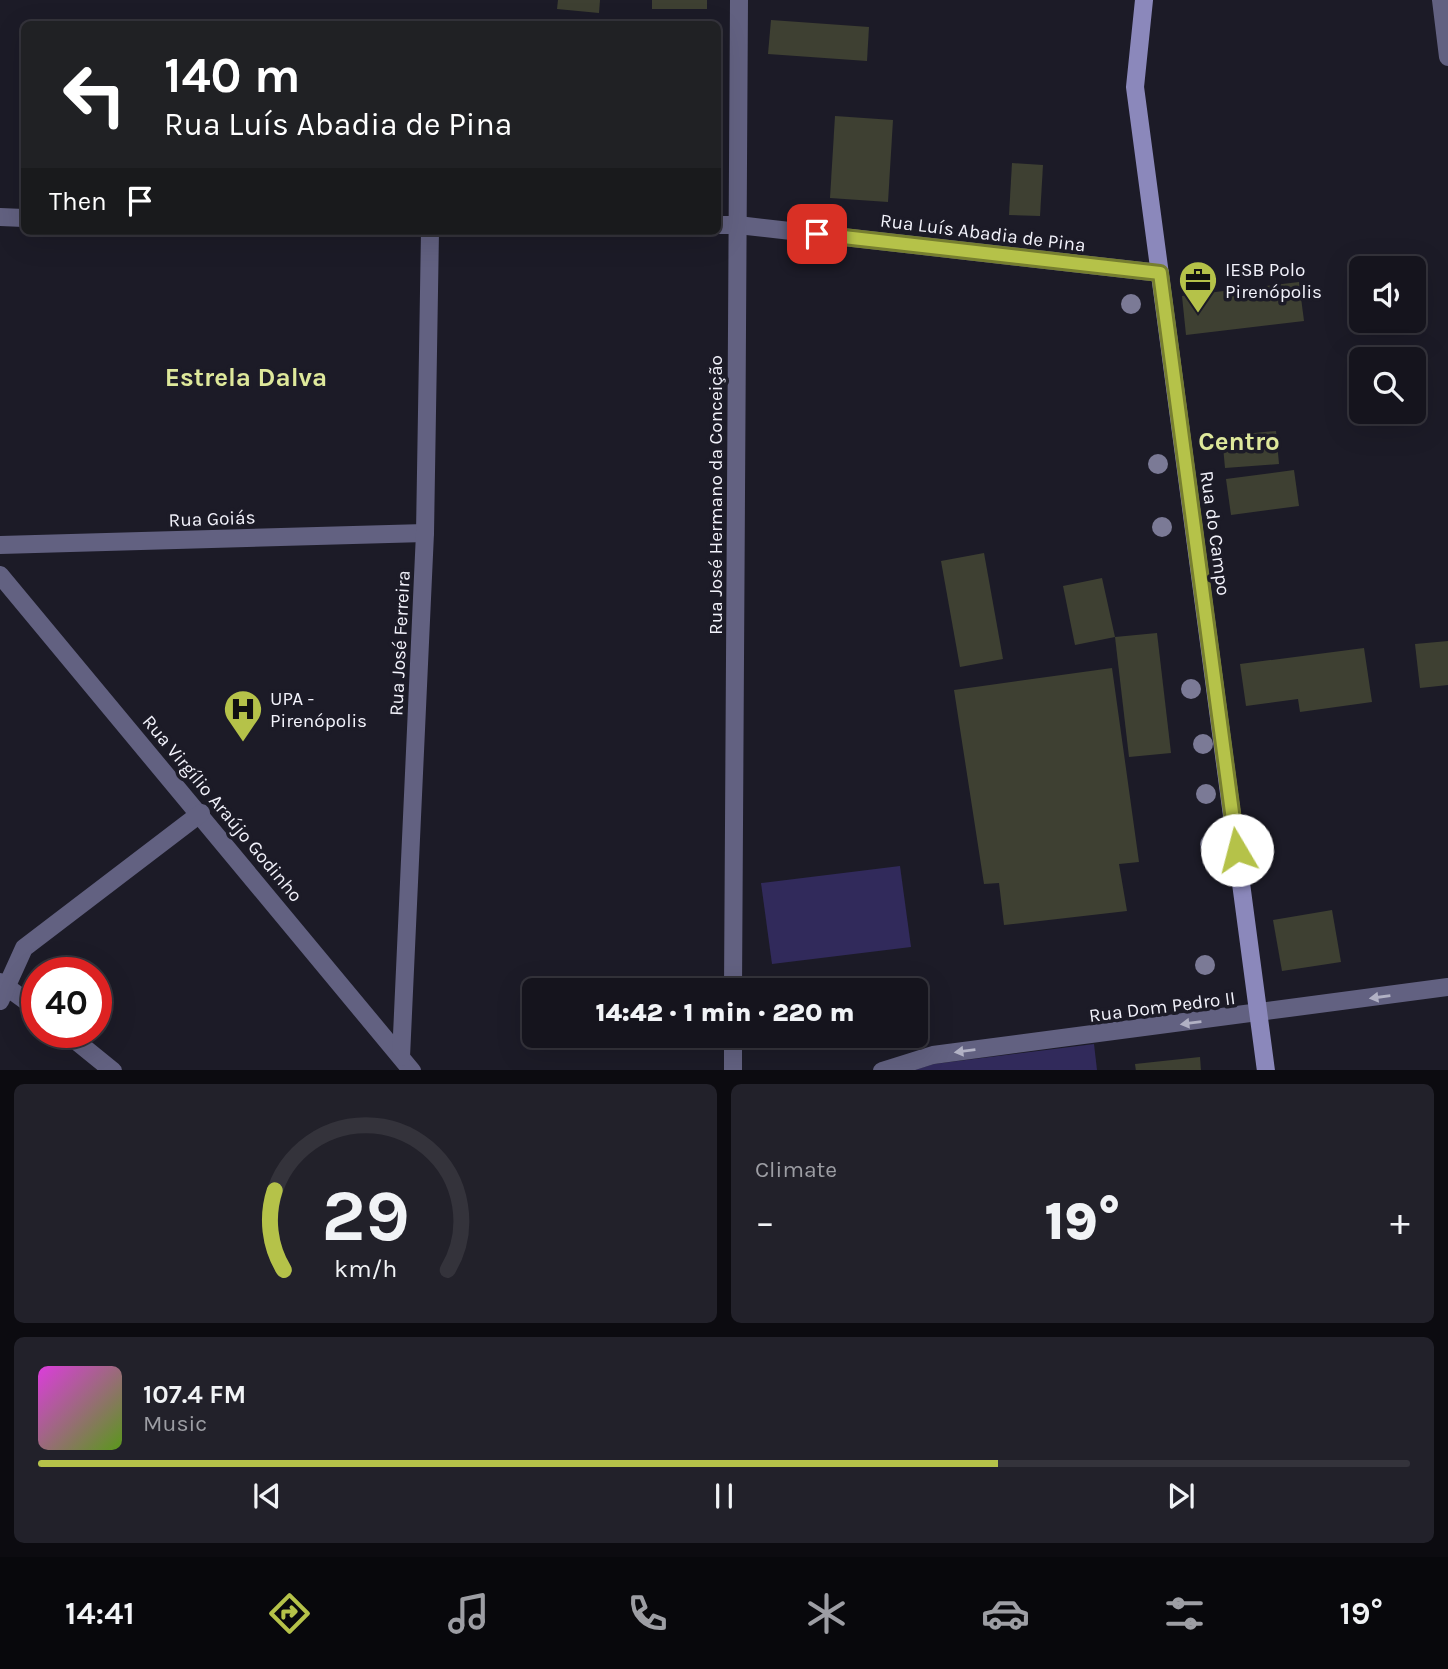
<!DOCTYPE html>
<meta charset="utf-8">
<style>
body{margin:0;font-family:Karla,sans-serif;background:#22212a;color:#f1f3f6;height:100vh;display:flex;flex-direction:column;font-size:26px;white-space:nowrap}
*{box-sizing:border-box;margin:0}
p{font-size:23px;color:#9d9ea4}
.icon{flex:none;width:38px;height:38px;fill:none;stroke:currentColor;stroke-width:2;stroke-linecap:round;stroke-linejoin:round}
.map{position:relative;height:1070px;overflow:hidden}
.panel{display:flex;flex-direction:column;gap:14px;padding:14px;background:#0c0b10;flex:1}
.panel>*{flex:none}
.banner{position:absolute;left:21px;top:21px;width:700px;height:214px;border-radius:10px;box-shadow:0 7px 28px #0002,0 0 0 2px #34333b;background:#202124;color:#fff;overflow:hidden}
.buttons{position:absolute;left:1349px;top:256px;display:grid;gap:14px}
.buttons a{display:grid;place-items:center;width:77px;height:77px;border-radius:10px;background:#15141d;box-shadow:0 7px 28px #0002,0 0 0 2px #34333b;font-size:35px}
.speed{position:absolute;left:21px;top:957px;display:flex;gap:14px;font-size:35px;font-weight:700;text-align:center}
.speed>*{display:grid;place-content:center;width:91px;height:91px;border-radius:50%;background:#15141d;box-shadow:0 7px 28px #0002,0 0 0 2px #34333b;line-height:1}
.speed .limit{border:10px solid #d22;background:#fff;color:#111}
.pin{position:absolute;display:grid;place-items:center;width:60px;height:60px;color:#fff;margin:-30px;border-radius:14px;box-shadow:0 4px 10px #0006}
.me{position:absolute;width:77px;margin:-38px;rotate:352deg;stroke-linejoin:round;filter:drop-shadow(0 0 5px #0008)}
.turn{display:flex;align-items:center;gap:24px;height:147px;padding:0 28px;font-size:32px}
.turn .icon{width:91px;height:91px;stroke-width:2.5}
.turn b{display:block;font-size:49px;line-height:60px}
.then{display:flex;align-items:center;height:66px;padding:0 28px;background:#0003;gap:14px;font-size:26px}
.big{font-size:52px;font-weight:800;line-height:1.1}
.panel .widget{flex:1;display:flex;flex-direction:column;justify-content:center;gap:10px;min-width:0;padding:0 24px;border-radius:10px;background:#22212a}
.panel .dial{align-items:center;gap:0}
.dial svg{height:182px;overflow:visible;fill:none;stroke:#34333b;stroke-width:7;stroke-linecap:round;text-anchor:middle}
.dial text{fill:#f1f3f6;stroke:none}
.song{display:flex;align-items:center;gap:21px}
.cover{width:84px;height:84px;border-radius:10px;background:linear-gradient(135deg,hsl(300 70% 55%),hsl(90 70% 35%))}
.played{height:7px;border-radius:4px;background:linear-gradient(90deg,#b5c249 70%,#34333b 70%)}
.keys{display:flex;justify-content:space-around;direction:ltr}
.heat{display:flex;justify-content:space-between;align-items:center;font-size:38px;direction:ltr}
.panel .tiles{flex:1;display:grid;gap:14px;grid-template-columns:1fr 1fr}
.widget:last-child{grid-column:span 2}
.trip{position:absolute;left:522px;top:978px;width:406px;height:70px;border-radius:10px;background:#15141d;box-shadow:0 7px 28px #0002,0 0 0 2px #34333b;font-weight:800;line-height:70px;text-align:center}
.tabs{display:flex;height:112px;justify-content:space-around;align-items:center;background:#08080c;color:#9d9ea4}
.tabs .icon{width:49px;height:49px}
.tabs .selected{color:#b5c249}
.tabs b{font-size:32px;color:#f1f3f6}
.map>svg:first-child{display:block}
.green{fill:#312a5b}
.building{fill:#3e4032}
.lines{fill:none;stroke-linecap:round;stroke-linejoin:round}
.street{stroke:#626181;stroke-width:18}
.secondary{stroke:#8b88bb;stroke-width:18}
.tree{fill:#7b7a96}
.oneway{fill:#b1b1c4}
.route-casing{stroke:#767e2f;stroke-width:18}
.route{stroke:#b5c249;stroke-width:12}
.labels{text-anchor:middle;stroke-width:7;stroke-linejoin:round;paint-order:stroke}
.street-label{font-size:19px;fill:#f2f2fb;stroke:#1c1b27}
.poi-label{font-size:19px;fill:#f2f2fb;stroke:#1c1b27;text-anchor:start}
.district-label{font-size:26px;font-weight:bold;fill:#dee89b;stroke:#1c1b27}
</style>
<div class="map">
<svg width="1448" height="1071" viewBox="0 0 1448 1071">
<rect width="100%" height="100%" fill="#1c1b27"/>
<g class="green">
<polygon points="900,866 911,947 772,964 761,883"/>
<polygon points="1094,1044 1097,1070 914,1070 934,1064"/>
</g>
<g class="building">
<polygon points="558,0 600,0 599,13 557,9"/>
<rect x="652" y="0" width="55" height="9"/>
<polygon points="771,20 869,27 867,61 768,54"/>
<polygon points="835,116 893,120 888,202 830,198"/>
<polygon points="1012,163 1043,165 1040,216 1009,215"/>
<polygon points="1299,282 1304,321 1186,335 1182,296"/>
<polygon points="1276,431 1279,464 1225,468 1222,436"/>
<polygon points="1294,470 1299,506 1231,515 1226,479"/>
<polygon points="984,553 1003,659 960,667 941,561"/>
<polygon points="1102,578 1115,637 1075,645 1063,586"/>
<polygon points="1157,633 1171,753 1129,757 1115,637"/>
<polygon points="1448,641 1448,685 1420,688 1415,644"/>
<polygon points="1364,648 1372,702 1300,712 1298,699 1246,706 1240,664"/>
<polygon points="1112,668 1139,862 1119,864 1127,911 1004,925 999,883 984,884 954,690"/>
<polygon points="1332,910 1341,962 1282,971 1273,920"/>
<polygon points="1200,1057 1201,1071 1136,1071 1135,1064"/>
</g>
<g class="lines">
<g class="street">
<polyline points="1441,0 1448,57"/>
<polyline points="0,217 24,218"/>
<polyline points="718,225 738,225 1160,273"/>
<polyline points="0,545 425,533"/>
<polyline points="0,575 412,1071"/>
<polyline points="0,982 37,1009"/>
<polyline points="733,990 739,0"/>
<polyline points="0,1001 24,948 201,813"/>
<polyline points="65,1032 113,1071"/>
<polyline points="401,1057 425,533 430,231"/>
<polyline points="733,1071 733,1036"/>
<polyline points="882,1071 933,1055 1448,987"/>
</g>
<polyline class="secondary" points="1144,0 1135,87 1266,1071"/>
</g>
<g class="tree">
<circle cx="1131" cy="304" r="10"/>
<circle cx="1158" cy="464" r="10"/>
<circle cx="1162" cy="527" r="10"/>
<circle cx="1191" cy="689" r="10"/>
<circle cx="1203" cy="744" r="10"/>
<circle cx="1206" cy="794" r="10"/>
<circle cx="1210" cy="844" r="10"/>
<circle cx="1205" cy="965" r="10"/>
</g>
<defs><path id="oneway-solid" d="M-6-.8H1V-3.2L6.5 0L1 3.2V.8H-6Z" transform="scale(1.75)"/></defs>
<g class="oneway">
<use href="#oneway-solid" transform="translate(1380 997) rotate(172)"/>
<use href="#oneway-solid" transform="translate(1191 1023) rotate(173)"/>
<use href="#oneway-solid" transform="translate(965 1051) rotate(173)"/>
</g>
<g class="lines">
<g class="route-casing">
<polyline id="route" points="817,234 1160,273 1237,850"/>
</g>
<use href="#route" class="route"/>
</g>
<defs>
<g id="office-pin" transform="scale(2.0125)"><path d="M0 17L-7.5 6A9.5 9.5 0 1 1 7.5 6Z" fill="#b5c249" stroke="#1c1b27"/><path d="M-6-3h4V-5.5h4V-3h4V5H-6ZM-1-4.5V-3h2v-1.5ZM-6 0V1H6V0Z" fill="#111"/></g>
<g id="hospital-pin" transform="scale(2.0125)"><path d="M0 17L-7.5 6A9.5 9.5 0 1 1 7.5 6Z" fill="#b5c249" stroke="#1c1b27"/><path d="M-5-5h3v3.5h4V-5h3V5h-3V1.5h-4V5h-3Z" fill="#111"/></g>
</defs>
<g fill-rule="evenodd">
<use href="#office-pin" x="1198" y="280"/>
<use href="#hospital-pin" x="243" y="709"/>
</g>
<g class="labels">
<g class="street-label">
<text transform="translate(983 232) rotate(7)" y="7">Rua Luís Abadia de Pina</text>
<text transform="translate(715 495) rotate(-90)" y="7">Rua José Hermano da Conceição</text>
<text transform="translate(212 518) rotate(-2)" y="7">Rua Goiás</text>
<text transform="translate(1216 533) rotate(82)" y="7">Rua do Campo</text>
<text transform="translate(399 643) rotate(-87)" y="7">Rua José Ferreira</text>
<text transform="translate(223 808) rotate(50)" y="7">Rua Virgílio Araújo Godinho</text>
<text transform="translate(1162 1006) rotate(-7)" y="7">Rua Dom Pedro II</text>
</g>
<g class="poi-label">
<text x="1225" y="276">IESB Polo<tspan x="1225" dy="22">Pirenópolis</tspan></text>
<text x="270" y="705">UPA -<tspan x="270" dy="22">Pirenópolis</tspan></text>
</g>
<g class="district-label">
<text x="246" y="386">Estrela Dalva</text>
<text x="1239" y="450">Centro</text>
</g>
</g>
</svg>
<div class="buttons">
<a><svg class="icon" aria-label="sound" viewBox="0 0 24 24"><path d="M4 9h4l5-4v14l-5-4H4zM17 9q2 3 0 6"/></svg></a>
<a><svg class="icon" aria-label="search" viewBox="0 0 24 24"><circle cx="10" cy="10" r="6"/><path d="M15 15l6 6"/></svg></a>
</div>
<div class="speed"><div class="limit">40</div></div>
<div class="pin" style="left:817px;top:234px;background:#d93025"><svg class="icon" aria-label="arrive" viewBox="0 0 24 24"><path d="M6 21V4h12l-3 4 3 4H6"/></svg></div>
<svg class="me" style="left:1237px;top:850px" viewBox="-20 -20 40 40"><circle r="19" fill="#fff"/><path d="M0-13L10 11 0 6-10 11z" fill="#b5c249"/></svg>
<div class="trip">14:42 · 1 min · 220 m</div>
<div class="banner">
<div class="turn"><svg class="icon" aria-label="left" viewBox="0 0 24 24"><path d="M17 20v-9H6M10 6l-5 5 5 5"/></svg><div><b>140 m</b>Rua Luís Abadia de Pina</div></div>
<div class="then">Then<svg class="icon" aria-label="arrive" viewBox="0 0 24 24"><path d="M6 21V4h12l-3 4 3 4H6"/></svg></div>
</div>
</div>
<section class="panel">
<div class="tiles">
<div class="widget dial"><svg viewBox="0 0 100 80">
<path d="M14 69A42 42 0 1 1 86 69"/>
<path d="M14 69A42 42 0 0 1 10 34" stroke="#b5c249"/>
<text x="50" y="56" font-size="32" font-weight="700">29</text>
<text x="50" y="72" font-size="11">km/h</text>
</svg></div>
<div class="widget"><p>Climate</p>
<div class="heat"><a>−</a><b class="big">19°</b><a>+</a></div>
</div>
<div class="widget">
<div class="song"><i class="cover"></i><div><b>107.4 FM</b><p>Music</p></div></div>
<div class="played"></div>
<div class="keys"><svg class="icon" aria-label="previous" viewBox="0 0 24 24"><path d="M18 5L8 12l10 7zM5 5v14"/></svg><svg class="icon" aria-label="pause" viewBox="0 0 24 24"><path d="M8 5v14M16 5v14"/></svg><svg class="icon" aria-label="next" viewBox="0 0 24 24"><path d="M6 5l10 7-10 7zM19 5v14"/></svg></div>
</div>
</div>
</section>
<nav class="tabs">
<b>14:41</b>
<svg class="icon selected" aria-label="directions" viewBox="0 0 24 24"><path d="M12 3l9 9-9 9-9-9zM9 14v-3h6M13 9l2 2-2 2"/></svg>
<svg class="icon" aria-label="music" viewBox="0 0 24 24"><path d="M9 18V5l10-2v13"/><circle cx="6" cy="18" r="3"/><circle cx="16" cy="16" r="3"/></svg>
<svg class="icon" aria-label="phone" viewBox="0 0 24 24"><path d="M5 4h4l2 5-3 2q2 4 5 5l2-3 5 2v4C11 20 4 13 5 4z"/></svg>
<svg class="icon" aria-label="climate" viewBox="0 0 24 24"><path d="M12 3v18M4 7l16 10M4 17L20 7"/></svg>
<svg class="icon" aria-label="car" viewBox="0 0 24 24"><path d="M5 17H2v-5l4-1 3-4h7l3 4 3 1v5h-3M9 17h6M6 11h13"/><circle cx="7" cy="17" r="2"/><circle cx="17" cy="17" r="2"/></svg>
<svg class="icon" aria-label="filters" viewBox="0 0 24 24"><path d="M4 7h16M4 17h16"/><circle cx="9" cy="7" r="2"/><circle cx="15" cy="17" r="2"/></svg>
<b>19°</b>
</nav>
